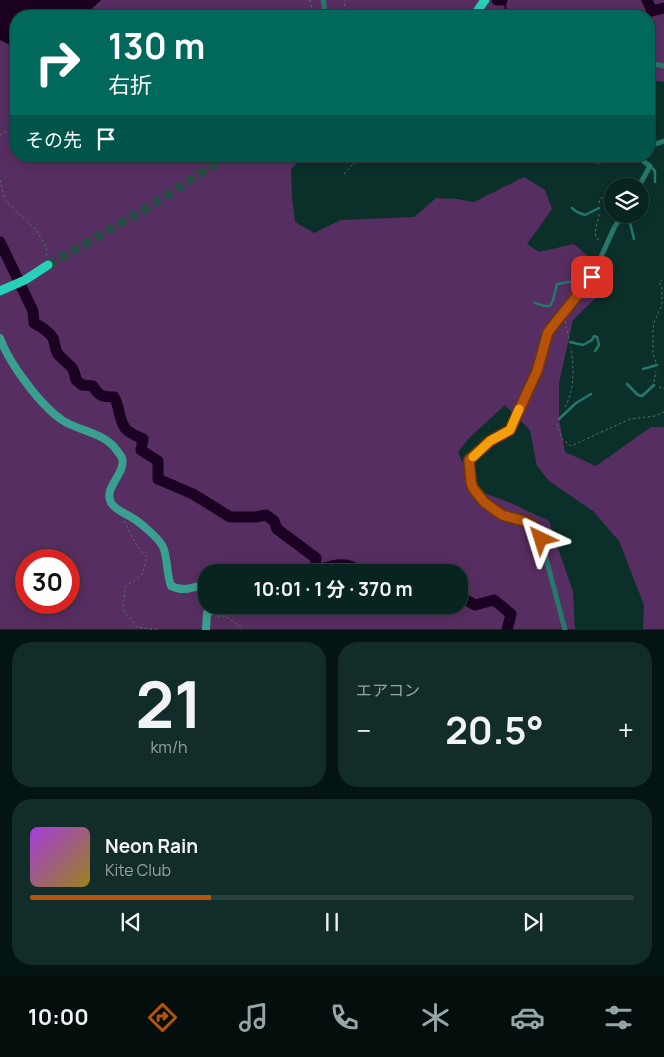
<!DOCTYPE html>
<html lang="ja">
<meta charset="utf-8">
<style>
body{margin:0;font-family:Manrope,"Noto Sans JP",sans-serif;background:#112c29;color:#f1f3f6;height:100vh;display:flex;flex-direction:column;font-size:19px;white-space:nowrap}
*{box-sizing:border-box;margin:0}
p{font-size:16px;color:#98a4a5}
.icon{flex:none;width:28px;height:28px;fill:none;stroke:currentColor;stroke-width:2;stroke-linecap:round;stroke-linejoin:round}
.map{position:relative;height:630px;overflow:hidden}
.drawer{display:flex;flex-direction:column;gap:12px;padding:12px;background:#041412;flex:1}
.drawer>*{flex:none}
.top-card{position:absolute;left:10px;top:10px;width:645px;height:152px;border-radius:20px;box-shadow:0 2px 12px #0003,0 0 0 1px #29413e;background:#00695c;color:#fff;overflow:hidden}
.controls{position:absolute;left:604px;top:178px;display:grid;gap:10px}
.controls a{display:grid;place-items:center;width:45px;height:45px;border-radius:50%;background:#082420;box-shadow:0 2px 12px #0003,0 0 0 1px #29413e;font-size:25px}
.speed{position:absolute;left:15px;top:549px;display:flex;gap:10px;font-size:25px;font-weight:700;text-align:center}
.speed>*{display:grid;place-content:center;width:65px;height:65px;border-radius:50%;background:#082420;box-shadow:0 2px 12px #0003,0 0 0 1px #29413e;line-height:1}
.speed .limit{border:8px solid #d22;background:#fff;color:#111}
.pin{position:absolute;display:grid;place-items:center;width:42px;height:42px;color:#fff;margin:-21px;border-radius:10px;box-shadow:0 2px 8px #0006}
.me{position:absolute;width:55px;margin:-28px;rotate:319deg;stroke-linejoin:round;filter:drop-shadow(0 0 4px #0008)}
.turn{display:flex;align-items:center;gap:18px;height:105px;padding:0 15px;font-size:22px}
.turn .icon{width:65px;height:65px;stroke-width:2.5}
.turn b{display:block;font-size:35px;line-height:42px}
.then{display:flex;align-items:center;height:48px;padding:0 15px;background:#0003;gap:10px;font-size:19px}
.big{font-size:38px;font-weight:700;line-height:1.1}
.drawer .tile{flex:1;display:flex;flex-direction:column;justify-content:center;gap:8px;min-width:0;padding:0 18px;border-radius:20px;background:#112c29}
.drawer .dial{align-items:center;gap:0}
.dial b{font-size:65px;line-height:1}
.song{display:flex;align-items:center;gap:15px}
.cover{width:60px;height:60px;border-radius:8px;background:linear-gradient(135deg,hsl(280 70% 55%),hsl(50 70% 35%))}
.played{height:5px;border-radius:2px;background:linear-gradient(90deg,#b45309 30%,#29413e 30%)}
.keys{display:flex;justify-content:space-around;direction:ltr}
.heat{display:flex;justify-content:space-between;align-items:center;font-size:28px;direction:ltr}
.drawer .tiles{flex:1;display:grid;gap:12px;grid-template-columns:1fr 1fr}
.tile:last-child{grid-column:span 2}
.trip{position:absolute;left:198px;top:564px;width:270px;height:50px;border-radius:20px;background:#082420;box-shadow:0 2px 12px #0003,0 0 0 1px #29413e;font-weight:700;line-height:50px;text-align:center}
.dock{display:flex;height:80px;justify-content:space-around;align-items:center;background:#030e0d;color:#98a4a5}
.dock .icon{width:35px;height:35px}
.dock .active{color:#b45309}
.dock b{font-size:22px;color:#f1f3f6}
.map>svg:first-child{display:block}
.green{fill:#572e61;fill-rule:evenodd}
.water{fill:#1b0222}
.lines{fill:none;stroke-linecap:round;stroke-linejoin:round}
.stream{stroke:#1b0222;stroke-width:2}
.river{stroke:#1b0222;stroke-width:11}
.trunk-tunnel{stroke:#294b46;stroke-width:9;stroke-dasharray:9 4.5;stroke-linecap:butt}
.path{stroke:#52716b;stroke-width:1;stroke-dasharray:2.5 2.5;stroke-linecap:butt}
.service{stroke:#26786a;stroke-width:2.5}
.minor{stroke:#26786a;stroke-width:5}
.secondary{stroke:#39a08f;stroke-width:8}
.trunk{stroke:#28d0b8;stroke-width:9}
.route-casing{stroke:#753606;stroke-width:12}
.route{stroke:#b45309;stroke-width:9}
.slow{stroke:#f59e0b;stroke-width:9}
</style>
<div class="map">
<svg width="664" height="630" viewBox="0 0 664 630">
<rect width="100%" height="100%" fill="#0b302a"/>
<g class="green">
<polygon points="101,0 664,0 664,82 649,80 649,16 84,16"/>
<path d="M0 40 16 48V156H304L291 169 292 198 295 222 314 233 341 220 414 217 436 198 457 199 474 202 524 177 545 190 552 209 527 244 539 252 574 244 612 277 605 289 573 320 559 383V419L565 452 596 466 651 427H664V629H643L644 605 619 541 593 511 549 481 537 466 530 430 505 405 469 438 458 452 474 489 513 504 549 521 573 592 575 629H0ZM26 560H69V602H26ZM206 572H459V605H206Z"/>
</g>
<polygon class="water" points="0,0 101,0 84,16 16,16 16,48 0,40"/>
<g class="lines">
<polyline class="stream" points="505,0 506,16"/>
<g class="river">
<polyline points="497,0 502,0"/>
<polyline points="647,0 652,11 664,8"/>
<path d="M0 242 33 311 34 323C40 326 49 332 53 338 55 343 55 350 58 354 67 365 74 364 76 380L82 385 93 386C98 396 103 397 114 397 120 406 118 418 125 428 128 433 138 436 143 439L141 450 158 461V479L193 494 230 517H256L266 515 274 521 277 529 316 558 315 572C329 565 348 560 360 572"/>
<polyline points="459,596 475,605 494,600 511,614 507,630"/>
</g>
<polyline class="trunk-tunnel" points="48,265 147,208 227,156"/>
<g class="path">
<polyline points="310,0 312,11 316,16"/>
<polyline points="344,16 345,0"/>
<polyline points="0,135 6,132 16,131"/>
<polyline points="344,174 352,165 366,156"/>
<polyline points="0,180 5,200 37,231 46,247 47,257"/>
<polyline points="599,203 600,199 612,190"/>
<path d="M599 214C598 223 594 228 596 238L601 241"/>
<polyline points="565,321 569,339"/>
<polyline points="656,362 653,354 653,330 654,322 662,305 662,286 659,283 664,278"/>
<polyline points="654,382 656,371"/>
<polyline points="659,387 664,389"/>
<path d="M565 407C575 389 574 367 571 348"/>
<polyline points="557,424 562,439 571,446 630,419 655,416 664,412"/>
<path d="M124 521C131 534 136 548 147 557L142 575 125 587C125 594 124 599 123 605 122 612 133 621 137 627L157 630"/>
<polyline points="217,617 225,616 241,627 241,630"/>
</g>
<g class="service">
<polyline points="650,166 655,171 655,182"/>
<polyline points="572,208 577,212 585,215 599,208"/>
<polyline points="630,214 629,219 634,239"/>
<polyline points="535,303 544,306 550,306 553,300 557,284 575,281 579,283 576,295"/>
<polyline points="570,342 583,345 592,340 594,336 597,337 599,345 595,351"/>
<polyline points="643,369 657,365"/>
<polyline points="627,384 638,395 642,396 654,385"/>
<polyline points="559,419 576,403 591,394"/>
</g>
<g class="minor">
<polyline points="323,0 326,16"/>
<polyline points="649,63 664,66"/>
<polyline points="649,146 664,141"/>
<polyline points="582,156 598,161 639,156"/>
<polyline points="638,157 650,166 639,186"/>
<polyline points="565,630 541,539 532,525 527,522 503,515 484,502 471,482 469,460 490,441 510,430 537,371 548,332 592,277 614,228 623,214"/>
</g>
<g class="secondary">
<path d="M0 338C9 363 40 405 62 420 78 431 102 432 115 448 117 451 121 455 122 458 127 473 101 489 112 504 116 510 126 514 131 517 140 522 157 537 162 545 168 555 166 573 171 586 187 593 191 586 206 585"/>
<path d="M206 630 207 613C218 605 253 604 266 605 276 606 290 611 297 605"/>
</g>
<g class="trunk">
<polyline points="474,16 485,0"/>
<polyline points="0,291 25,280 48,265"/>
</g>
</g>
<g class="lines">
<g class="route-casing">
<polyline id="route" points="541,539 532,525 527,522 502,515 484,502 473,488 471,482 469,460 490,441 510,430 537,371 548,332 592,277"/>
</g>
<use href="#route" class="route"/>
<polyline class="slow" points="473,457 490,441 510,430 519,409"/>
</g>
</svg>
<div class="controls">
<a><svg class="icon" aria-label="layers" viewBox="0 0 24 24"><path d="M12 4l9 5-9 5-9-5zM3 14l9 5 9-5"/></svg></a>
</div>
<div class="speed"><div class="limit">30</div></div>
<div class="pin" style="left:592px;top:277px;background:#d93025"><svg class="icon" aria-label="arrive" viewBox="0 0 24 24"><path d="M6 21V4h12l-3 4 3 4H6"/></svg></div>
<svg class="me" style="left:541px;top:539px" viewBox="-20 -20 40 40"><path d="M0-17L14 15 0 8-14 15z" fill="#b45309" stroke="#fff" stroke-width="4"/></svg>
<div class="trip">10:01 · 1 分 · 370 m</div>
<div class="top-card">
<div class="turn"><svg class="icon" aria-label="right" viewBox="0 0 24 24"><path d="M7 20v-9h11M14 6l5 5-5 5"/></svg><div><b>130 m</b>右折</div></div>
<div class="then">その先<svg class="icon" aria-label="arrive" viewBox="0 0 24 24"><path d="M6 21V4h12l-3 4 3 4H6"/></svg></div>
</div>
</div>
<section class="drawer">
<div class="tiles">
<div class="tile dial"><b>21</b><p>km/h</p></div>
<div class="tile"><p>エアコン</p>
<div class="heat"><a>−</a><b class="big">20.5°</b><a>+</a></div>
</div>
<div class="tile">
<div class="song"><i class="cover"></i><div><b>Neon Rain</b><p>Kite Club</p></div></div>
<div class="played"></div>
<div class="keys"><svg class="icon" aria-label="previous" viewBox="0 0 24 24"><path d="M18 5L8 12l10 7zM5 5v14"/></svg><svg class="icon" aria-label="pause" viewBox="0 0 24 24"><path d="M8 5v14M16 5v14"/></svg><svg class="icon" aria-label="next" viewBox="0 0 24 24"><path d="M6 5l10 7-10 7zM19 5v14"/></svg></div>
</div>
</div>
</section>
<nav class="dock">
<b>10:00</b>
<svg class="icon active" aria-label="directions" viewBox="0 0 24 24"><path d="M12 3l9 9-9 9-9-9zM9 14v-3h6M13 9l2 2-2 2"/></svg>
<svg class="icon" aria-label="music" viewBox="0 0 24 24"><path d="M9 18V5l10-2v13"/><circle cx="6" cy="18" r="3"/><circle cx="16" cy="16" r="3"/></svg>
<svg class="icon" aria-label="phone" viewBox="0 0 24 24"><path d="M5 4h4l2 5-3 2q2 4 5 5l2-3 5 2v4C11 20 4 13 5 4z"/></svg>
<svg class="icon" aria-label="climate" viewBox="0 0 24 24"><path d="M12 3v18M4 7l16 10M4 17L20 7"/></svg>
<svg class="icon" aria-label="car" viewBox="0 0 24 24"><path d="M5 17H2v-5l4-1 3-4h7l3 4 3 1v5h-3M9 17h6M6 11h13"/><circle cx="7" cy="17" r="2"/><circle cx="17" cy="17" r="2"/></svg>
<svg class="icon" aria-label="filters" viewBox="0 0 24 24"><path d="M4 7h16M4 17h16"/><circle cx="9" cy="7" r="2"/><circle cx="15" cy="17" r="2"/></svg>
</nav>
